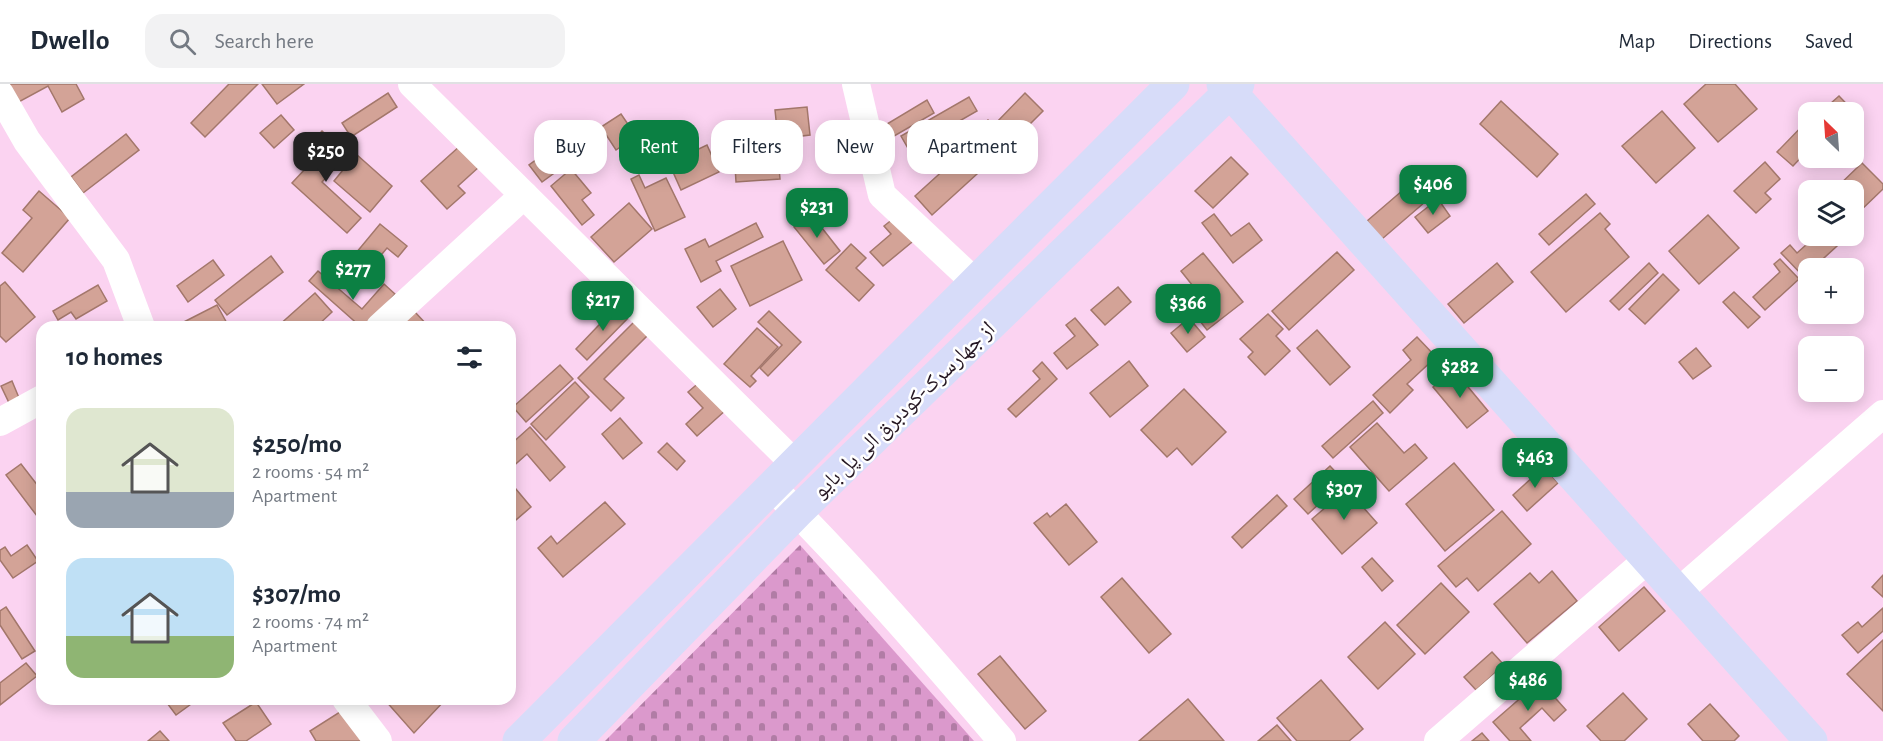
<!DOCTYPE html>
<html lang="en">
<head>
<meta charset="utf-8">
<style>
	:root { --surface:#fff; --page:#f2f2f3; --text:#1f2937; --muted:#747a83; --line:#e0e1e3; --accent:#0b8043 }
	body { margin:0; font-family:"Alegreya Sans","Noto Naskh Arabic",sans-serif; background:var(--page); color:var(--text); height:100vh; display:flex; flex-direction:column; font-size:22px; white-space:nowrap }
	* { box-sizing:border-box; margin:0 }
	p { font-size:20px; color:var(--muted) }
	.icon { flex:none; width:33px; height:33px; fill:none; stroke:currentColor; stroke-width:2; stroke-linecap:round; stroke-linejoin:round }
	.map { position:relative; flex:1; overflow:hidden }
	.details { position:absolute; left:36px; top:237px; width:480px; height:384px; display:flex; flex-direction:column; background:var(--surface); border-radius:18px; box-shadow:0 3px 15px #0003 }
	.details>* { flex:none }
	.top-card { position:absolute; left:534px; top:36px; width:570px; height:54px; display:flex; gap:12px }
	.needle { width:39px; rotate:335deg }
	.buttons { position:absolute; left:1798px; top:18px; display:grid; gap:12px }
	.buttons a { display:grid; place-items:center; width:66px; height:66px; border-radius:12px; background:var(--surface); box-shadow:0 3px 15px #0003; font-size:30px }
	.price { position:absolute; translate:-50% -51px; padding:0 14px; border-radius:12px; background:var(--accent); color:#fff; font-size:20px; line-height:39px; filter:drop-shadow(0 2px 3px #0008) }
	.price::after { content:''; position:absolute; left:50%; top:36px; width:18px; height:14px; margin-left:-9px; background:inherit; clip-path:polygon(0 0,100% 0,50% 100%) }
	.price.on { background:#222; color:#fff }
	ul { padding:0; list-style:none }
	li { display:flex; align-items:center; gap:18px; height:150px; padding:0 30px }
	li span { display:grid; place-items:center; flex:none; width:168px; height:120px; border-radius:18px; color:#555 }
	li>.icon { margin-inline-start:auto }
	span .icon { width:72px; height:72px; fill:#fffc; stroke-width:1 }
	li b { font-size:26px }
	h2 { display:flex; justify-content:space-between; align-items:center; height:72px; padding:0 30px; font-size:26px }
	.tag { padding:0 21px; border-radius:18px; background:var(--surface); box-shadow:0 3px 15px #0003; font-size:21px; line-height:54px }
	.tag.on { background:var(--accent); color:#fff }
	header { display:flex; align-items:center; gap:36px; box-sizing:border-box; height:84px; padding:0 30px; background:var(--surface); border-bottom:2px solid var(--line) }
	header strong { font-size:28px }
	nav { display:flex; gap:33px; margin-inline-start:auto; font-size:21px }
	.search { width:420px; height:54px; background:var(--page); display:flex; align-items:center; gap:15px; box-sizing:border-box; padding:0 21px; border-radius:18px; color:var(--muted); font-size:22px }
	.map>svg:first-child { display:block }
	.cemetery { fill:url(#cemetery-stones) }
	.building { fill:#d3a397; stroke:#a3776b; stroke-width:1.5 }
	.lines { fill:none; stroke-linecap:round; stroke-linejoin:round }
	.street { stroke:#fff; stroke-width:28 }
	.secondary { stroke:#d7dcf9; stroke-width:33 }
	.labels { text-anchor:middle; stroke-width:5; stroke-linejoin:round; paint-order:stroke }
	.street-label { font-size:22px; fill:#251722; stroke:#fff }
</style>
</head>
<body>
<header>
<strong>Dwello</strong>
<div class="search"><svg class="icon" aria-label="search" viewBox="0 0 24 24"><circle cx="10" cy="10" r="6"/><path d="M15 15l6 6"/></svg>Search here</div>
<nav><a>Map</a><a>Directions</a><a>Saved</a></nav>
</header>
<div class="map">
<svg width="1883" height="657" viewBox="0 0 1883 657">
	<defs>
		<pattern id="cemetery-stones" width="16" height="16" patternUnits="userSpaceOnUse" patternTransform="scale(1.5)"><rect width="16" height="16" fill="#db99cc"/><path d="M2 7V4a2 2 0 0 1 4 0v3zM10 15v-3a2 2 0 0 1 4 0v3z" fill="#b17ca5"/></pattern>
	</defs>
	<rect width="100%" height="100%" fill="#fbd3f1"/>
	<polygon class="cemetery" points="800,461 974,657 605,657"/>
	<g class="building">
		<polygon points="6,0 76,0 84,15 62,28 48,2 15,20"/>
		<polygon points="229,0 258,0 205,53 191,39"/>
		<polygon points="262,0 304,0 277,20"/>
		<polygon points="1706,0 1735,0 1757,25 1718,58 1684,20"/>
		<polygon points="388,9 397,23 351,53 342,39"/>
		<polygon points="1025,9 1043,27 997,73 973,51 988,36 994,41"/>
		<polygon points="1839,12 1859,33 1854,37 1854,28 1821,28"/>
		<polygon points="969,13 977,27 909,66 901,52"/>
		<polygon points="927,16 934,29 889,55 882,43"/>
		<polygon points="1501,17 1558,70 1537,93 1480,40"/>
		<polygon points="807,23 810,51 778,55 775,26"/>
		<polygon points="1662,27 1695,64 1656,99 1622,62"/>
		<polygon points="621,30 636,52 616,66 601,43"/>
		<polygon points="281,31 294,46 274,64 260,49"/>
		<polygon points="1809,35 1809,65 1793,82 1777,68"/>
		<polygon points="322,47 348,71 322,98 361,134 347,149 292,99 321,68 311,59"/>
		<polygon points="126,50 139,66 83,109 71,93"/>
		<polygon points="570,51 583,68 542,98 529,81"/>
		<polygon points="461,61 480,82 458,102 465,109 447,125 421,97"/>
		<polygon points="707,61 719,88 681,106 669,79"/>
		<polygon points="777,61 780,95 736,98 734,65"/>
		<polygon points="974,64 988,80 932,131 915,112 958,73 961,76"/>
		<polygon points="356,70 392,102 370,128 334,97"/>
		<polygon points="1231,73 1248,90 1213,124 1195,107"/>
		<polygon points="1765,78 1780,95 1765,109 1771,115 1756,129 1734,107"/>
		<polygon points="1862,79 1883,100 1883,105 1858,129 1854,125 1854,106 1835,105"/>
		<polygon points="571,85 591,109 582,116 594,131 582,141 551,102"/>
		<polygon points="639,91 645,104 666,94 685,133 655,147 631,95"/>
		<polygon points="1417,94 1432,112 1382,155 1367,137"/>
		<polygon points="39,107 70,134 23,188 2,169 32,134 23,126"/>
		<polygon points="1586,110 1595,120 1549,161 1539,150"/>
		<polygon points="1438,115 1450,132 1428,149 1415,133"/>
		<polygon points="629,119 652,145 614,178 591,153"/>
		<polygon points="1600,129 1610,140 1605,145 1629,173 1566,228 1531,188"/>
		<polygon points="811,130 840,167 824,180 794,143"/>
		<polygon points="1214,130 1231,152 1249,139 1262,156 1233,179 1202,139"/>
		<polygon points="898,131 917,154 883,182 870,168 891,150 884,142"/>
		<polygon points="1708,131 1739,164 1699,200 1669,167"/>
		<polygon points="756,139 763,153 716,177 721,187 701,198 685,165 705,155 709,163"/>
		<polygon points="380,140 407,162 398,173 387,164 367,188 351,175"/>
		<polygon points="1816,152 1848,152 1813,184 1809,184 1804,193 1781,169 1790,161 1797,169"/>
		<polygon points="783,157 802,196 750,222 731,182"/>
		<polygon points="851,160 866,174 856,184 874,201 859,217 826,186"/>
		<polygon points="1337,168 1354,186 1289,246 1272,227"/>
		<polygon points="1203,169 1243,218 1207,246 1184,217 1197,207 1181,187"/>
		<polygon points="271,172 283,188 227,231 215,216"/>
		<polygon points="1780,175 1799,195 1765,226 1753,213 1780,188 1774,180"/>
		<polygon points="213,176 224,191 188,218 177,202"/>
		<polygon points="1497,179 1513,198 1464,239 1448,220"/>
		<polygon points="1649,179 1658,189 1619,226 1610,217"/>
		<polygon points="318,187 362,225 384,200 395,210 366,243 361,243 309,197"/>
		<polygon points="1663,190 1679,206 1645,240 1629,225"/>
		<polygon points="5,198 35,233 6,258 0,252 0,202"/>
		<polygon points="98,201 107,217 76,235 71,228 58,236 53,227"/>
		<polygon points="1118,203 1131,218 1105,241 1091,226"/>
		<polygon points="720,205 736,225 713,243 697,223"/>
		<polygon points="1734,208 1760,233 1748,244 1723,218"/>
		<polygon points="315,209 332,228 316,243 277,243"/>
		<polygon points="217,221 229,243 174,243"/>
		<polygon points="618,221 630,232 587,276 576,265"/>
		<polygon points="414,227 429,243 397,243"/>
		<polygon points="769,227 801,258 768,292 760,284 782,261 758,238"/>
		<polygon points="1268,230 1283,245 1276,252 1290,267 1265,291 1248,273 1253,268 1240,255"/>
		<polygon points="1075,234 1098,261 1067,285 1054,269 1075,252 1066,241"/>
		<polygon points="1189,234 1205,253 1187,268 1171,249"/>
		<polygon points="636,236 650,249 604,295 624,314 611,327 578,294"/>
		<polygon points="757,244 778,263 751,292 756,297 750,303 724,280"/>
		<polygon points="1317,246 1350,283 1330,301 1297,264"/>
		<polygon points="1417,253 1436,273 1407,300 1413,306 1390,329 1373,311 1411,276 1403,266"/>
		<polygon points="1696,264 1711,282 1693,295 1679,278"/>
		<polygon points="1129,277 1148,302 1110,333 1090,309"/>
		<polygon points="1042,278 1057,295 1016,333 1008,325 1040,295 1033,287"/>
		<polygon points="560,281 573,295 526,338 513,323"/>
		<polygon points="1454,286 1488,327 1467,344 1433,303"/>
		<polygon points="12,297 22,321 12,325 1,302"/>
		<polygon points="701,297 727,325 697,352 686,340 703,324 688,308"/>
		<polygon points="575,298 589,313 546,356 531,340"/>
		<polygon points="1184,305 1226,348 1192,381 1177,364 1167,373 1141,346"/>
		<polygon points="1373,317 1383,329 1333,374 1322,362"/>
		<polygon points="620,334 642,359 623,375 602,350"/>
		<polygon points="1377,339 1404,369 1415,360 1427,374 1389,407 1350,363"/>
		<polygon points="530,343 565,383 550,397 527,370 510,385 510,361"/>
		<polygon points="667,359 685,377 677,386 658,368"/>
		<polygon points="1454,379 1494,426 1445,467 1406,420"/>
		<polygon points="21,380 42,407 42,428 37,432 6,391"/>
		<polygon points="1330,382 1344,397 1308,430 1294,415"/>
		<polygon points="1544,383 1558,399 1527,427 1513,411"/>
		<polygon points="510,398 531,423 510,441"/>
		<polygon points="1347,405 1377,439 1342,470 1312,435"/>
		<polygon points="1277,411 1287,422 1242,464 1232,453"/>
		<polygon points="605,418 625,440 563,493 538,464 551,452 557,460"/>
		<polygon points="1066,420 1097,458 1069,481 1034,439 1047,429 1050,433"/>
		<polygon points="1502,427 1531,460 1478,507 1467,494 1456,503 1438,482"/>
		<polygon points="27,461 38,477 13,494 0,476 0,466 5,463 11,472"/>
		<polygon points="1372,474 1393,497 1382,507 1362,483"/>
		<polygon points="1552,487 1577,517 1527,559 1494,520 1530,489 1539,499"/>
		<polygon points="1883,491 1883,513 1872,503"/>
		<polygon points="1122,494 1171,550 1149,569 1101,513"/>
		<polygon points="1441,499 1469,528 1425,570 1397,541"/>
		<polygon points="1644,503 1665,527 1619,567 1599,543"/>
		<polygon points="6,523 35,567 22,575 0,541 0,527"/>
		<polygon points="1883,524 1883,547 1858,569 1842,551 1858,538 1862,543"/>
		<polygon points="1385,538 1415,570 1378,605 1348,573"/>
		<polygon points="1883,556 1883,627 1847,590"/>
		<polygon points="1492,568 1504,581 1476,606 1464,593"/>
		<polygon points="1000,572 1046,627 1025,645 978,590"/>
		<polygon points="26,579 37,592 0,621 0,599"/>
		<polygon points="1321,596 1363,645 1349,657 1297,657 1277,634"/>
		<polygon points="1540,597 1566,626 1554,637 1542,624 1520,644 1531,657 1510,657 1493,638"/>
		<polygon points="1623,609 1647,635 1624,657 1601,657 1587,642"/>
		<polygon points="173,615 198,615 176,631 167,619"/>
		<polygon points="384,615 446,615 414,649"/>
		<polygon points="1188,615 1224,657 1139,657"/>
		<polygon points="256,618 271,640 246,657 236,657 223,639"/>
		<polygon points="1710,620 1739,652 1734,657 1703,657 1688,640"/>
		<polygon points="343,626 363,657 316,657 310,647"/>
		<polygon points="1277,641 1291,657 1258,657"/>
		<polygon points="160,647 169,657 148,657"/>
		<polygon points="1482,649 1489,657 1472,657"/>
	</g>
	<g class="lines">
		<g class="street">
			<polyline points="412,0 795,380"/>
			<polyline points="856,0 882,111 976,199"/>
			<polyline points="0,10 27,57 116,176 141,243"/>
			<polyline points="380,243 524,111"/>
			<polyline points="0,338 42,315"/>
			<path d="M772 403C853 484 928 570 1002 657"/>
			<polyline points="1677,509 1883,330"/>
			<polyline points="346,615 378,657"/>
			<polyline points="1438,657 1647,476"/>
		</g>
		<g class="secondary">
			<polyline points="1223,0 1811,657"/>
			<polyline points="519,657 1173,0"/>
			<polyline points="574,657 797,428 1238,0"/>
		</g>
	</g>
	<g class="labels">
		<g class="street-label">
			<text transform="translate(903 325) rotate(-44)" y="8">از جهارسرک-کودبرق الی پل بایو</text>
		</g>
	</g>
</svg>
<div class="buttons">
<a><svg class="needle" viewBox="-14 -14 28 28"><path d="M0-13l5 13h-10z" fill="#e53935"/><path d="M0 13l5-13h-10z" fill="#747a83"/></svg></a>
<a><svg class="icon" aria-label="layers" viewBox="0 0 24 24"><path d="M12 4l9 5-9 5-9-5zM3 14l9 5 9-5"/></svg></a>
<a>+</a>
<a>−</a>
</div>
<b class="price on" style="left:326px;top:99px">$250</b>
<b class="price" style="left:1433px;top:132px">$406</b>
<b class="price" style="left:817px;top:155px">$231</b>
<b class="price" style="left:353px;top:217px">$277</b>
<b class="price" style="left:603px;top:248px">$217</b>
<b class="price" style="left:1188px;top:251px">$366</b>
<b class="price" style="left:1460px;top:315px">$282</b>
<b class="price" style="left:1535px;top:405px">$463</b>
<b class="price" style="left:1344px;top:437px">$307</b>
<b class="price" style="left:1528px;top:628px">$486</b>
<div class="top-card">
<a class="tag">Buy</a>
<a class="tag on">Rent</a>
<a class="tag">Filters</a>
<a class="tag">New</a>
<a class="tag">Apartment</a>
</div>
<section class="details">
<h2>10 homes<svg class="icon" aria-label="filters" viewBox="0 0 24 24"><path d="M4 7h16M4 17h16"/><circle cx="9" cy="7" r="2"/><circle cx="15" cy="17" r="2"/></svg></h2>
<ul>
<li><span style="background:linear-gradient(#dfe7d0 70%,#9aa5b1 0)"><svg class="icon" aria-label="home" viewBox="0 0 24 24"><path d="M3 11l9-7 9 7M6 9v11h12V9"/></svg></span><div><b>$250/mo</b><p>2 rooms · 54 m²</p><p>Apartment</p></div></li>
<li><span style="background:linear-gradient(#bfe0f5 65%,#8fb573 0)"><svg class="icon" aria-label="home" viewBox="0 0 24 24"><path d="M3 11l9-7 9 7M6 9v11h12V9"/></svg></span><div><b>$307/mo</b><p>2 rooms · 74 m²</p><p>Apartment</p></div></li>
</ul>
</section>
</div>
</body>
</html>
